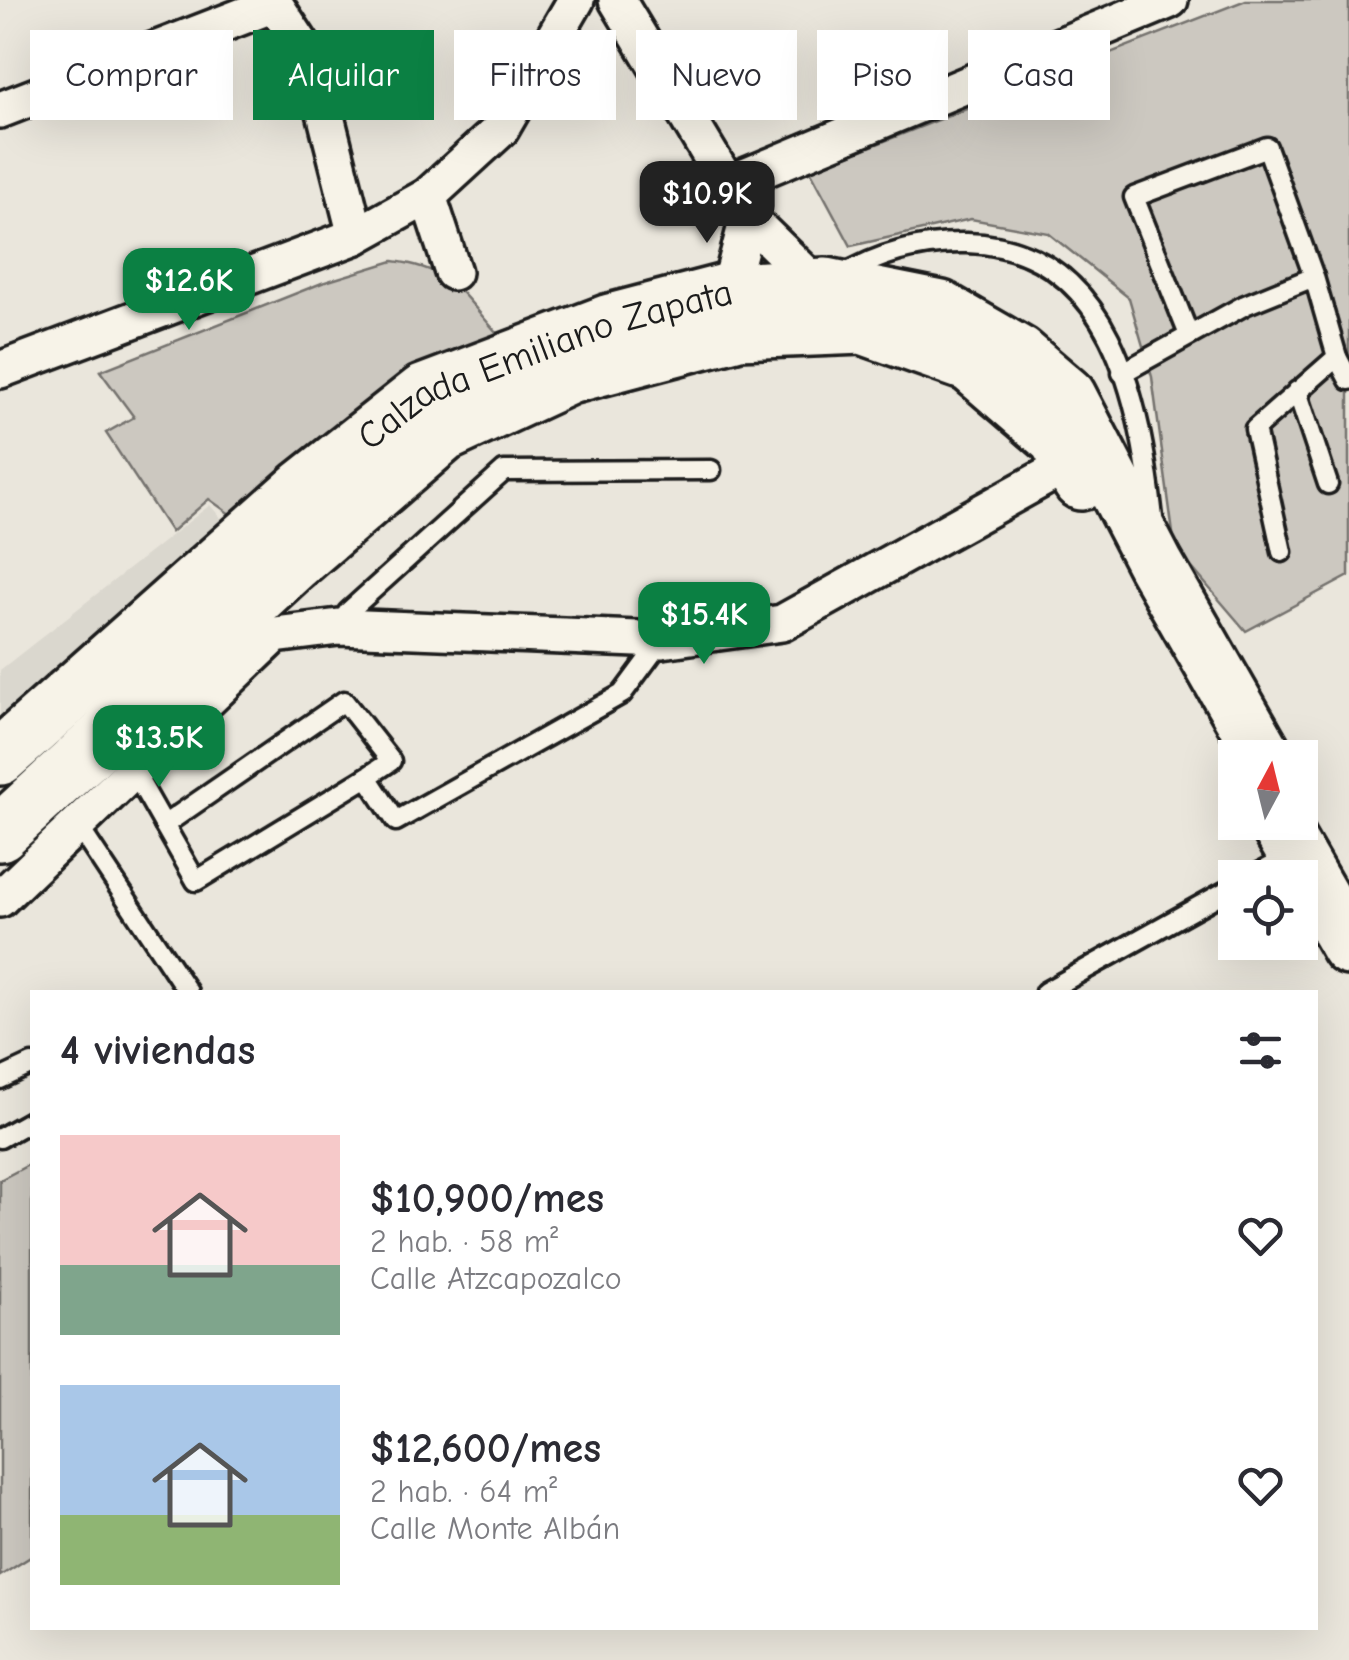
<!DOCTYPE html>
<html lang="es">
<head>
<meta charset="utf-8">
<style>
	:root { --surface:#fff; --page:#f2f2f3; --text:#2b2b33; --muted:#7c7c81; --accent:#0b8043 }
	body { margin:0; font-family:"Comic Neue",sans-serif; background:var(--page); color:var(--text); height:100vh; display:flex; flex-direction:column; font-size:38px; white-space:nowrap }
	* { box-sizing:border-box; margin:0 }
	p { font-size:32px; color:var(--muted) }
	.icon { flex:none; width:55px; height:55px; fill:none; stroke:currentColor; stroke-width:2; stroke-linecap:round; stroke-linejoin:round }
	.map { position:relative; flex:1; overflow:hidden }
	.sheet { position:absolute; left:30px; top:990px; width:1288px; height:640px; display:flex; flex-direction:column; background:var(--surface); border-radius:0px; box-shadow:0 10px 40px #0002 }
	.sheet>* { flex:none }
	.guide { position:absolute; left:30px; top:30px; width:1290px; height:90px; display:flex; gap:20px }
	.needle { width:65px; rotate:7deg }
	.fabs { position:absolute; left:1218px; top:740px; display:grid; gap:20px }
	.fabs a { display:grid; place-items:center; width:100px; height:100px; border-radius:0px; background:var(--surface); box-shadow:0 10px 40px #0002; font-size:50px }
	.price { position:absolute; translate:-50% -85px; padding:0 22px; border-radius:20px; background:var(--accent); color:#fff; font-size:32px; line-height:65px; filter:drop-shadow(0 2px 5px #0008) }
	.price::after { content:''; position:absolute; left:50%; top:60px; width:30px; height:22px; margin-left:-15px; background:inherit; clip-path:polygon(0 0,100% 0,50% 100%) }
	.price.active { background:#222; color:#fff }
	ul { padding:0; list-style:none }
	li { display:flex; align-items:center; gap:30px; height:250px; padding:0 30px }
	li span { display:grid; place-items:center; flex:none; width:280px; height:200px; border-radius:0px; color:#555 }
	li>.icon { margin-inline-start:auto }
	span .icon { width:120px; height:120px; fill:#fffc; stroke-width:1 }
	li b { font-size:42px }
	h2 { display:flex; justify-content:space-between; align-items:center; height:120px; padding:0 30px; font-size:42px }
	.chip { padding:0 35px; border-radius:0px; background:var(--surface); box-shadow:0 10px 40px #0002; font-size:35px; line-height:90px }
	.chip.active { background:var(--accent); color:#fff }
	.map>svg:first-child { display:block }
	.built { fill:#dad7ce }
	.green { fill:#ccc8c0; stroke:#74726e; stroke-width:2.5 }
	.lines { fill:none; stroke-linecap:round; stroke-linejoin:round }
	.lane-casing { stroke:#1c1c1c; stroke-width:25 }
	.street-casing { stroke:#1c1c1c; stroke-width:42 }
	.primary-casing { stroke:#1c1c1c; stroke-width:62 }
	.lane { stroke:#f7f3e8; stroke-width:18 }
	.street { stroke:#f7f3e8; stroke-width:35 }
	.primary { stroke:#f7f3e8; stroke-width:55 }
	.labels { text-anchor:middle; stroke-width:8; stroke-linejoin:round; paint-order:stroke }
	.street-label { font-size:38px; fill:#1c1c1c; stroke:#f7f3e8 }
</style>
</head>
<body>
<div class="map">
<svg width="1349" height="1660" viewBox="0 0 1349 1660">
	<rect width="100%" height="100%" fill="#eae6dc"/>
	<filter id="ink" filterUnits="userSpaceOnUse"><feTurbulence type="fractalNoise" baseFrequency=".01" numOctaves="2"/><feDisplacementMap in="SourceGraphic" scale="20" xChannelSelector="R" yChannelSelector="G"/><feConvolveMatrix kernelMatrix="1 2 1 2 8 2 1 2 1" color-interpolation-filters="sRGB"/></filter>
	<g filter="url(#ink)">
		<polygon class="built" points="210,505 236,536 0,736 0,670"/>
		<g class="green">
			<polygon points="1246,0 1349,0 1349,576 1246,631 1175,548 1152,377 1129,298 1048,233 971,219 851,246 810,170"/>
			<path d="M393 261C451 268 460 292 497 333L451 358 234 517 209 499 171 532 106 433 134 417 100 371 322 283Z"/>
			<polygon points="32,1163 32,1556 0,1576 0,1180"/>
		</g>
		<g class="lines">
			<g class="lane-casing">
				<g id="lane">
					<path d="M843 275C882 252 923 242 967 243 1112 247 1140 402 1153 518"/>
					<polyline points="1189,335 1134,197 1267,147 1314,277"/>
					<polyline points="1122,373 1245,305 1314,277 1337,357 1349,380"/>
					<polyline points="1297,391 1328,484"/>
					<polyline points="1282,552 1255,429 1337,357"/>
					<polyline points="339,626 348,612 504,471 711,470"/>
					<polyline points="133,770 196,881 367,777 396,821 622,694 662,640"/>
					<polyline points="164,825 344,701 391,761 367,777"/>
					<polyline points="78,826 188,992"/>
					<polyline points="1250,878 1289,857"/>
					<polyline points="1045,992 1235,886"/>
					<polyline points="0,1079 32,1064"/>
					<polyline points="0,1138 32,1120"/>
				</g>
			</g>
			<g class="street-casing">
				<g id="street">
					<polyline points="272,0 312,61 356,236"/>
					<polyline points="617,0 748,218 818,286"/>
					<polyline points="0,110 274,4"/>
					<polyline points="728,184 1170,0"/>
					<polyline points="428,196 453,272"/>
					<polyline points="729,291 748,218"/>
					<polyline points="0,370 356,236 428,196 501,129 576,0"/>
					<polyline points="0,899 275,635 339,627 662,640 782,623 1087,454"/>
				</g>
			</g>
			<g class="primary-casing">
				<g id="primary">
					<path id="s1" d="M0 757 304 487 423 393 610 322 729 291 826 286 941 309 1019 354 1068 396 1155 564 1266 758"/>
					<polyline points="1277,822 1349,947"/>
					<polyline points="0,833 292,565 444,434 569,376 739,331 863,326 970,364 1057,439 1081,482"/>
				</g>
			</g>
			<use href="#lane" class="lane"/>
			<use href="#street" class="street"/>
			<use href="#primary" class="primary"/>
		</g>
	</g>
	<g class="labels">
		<g class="street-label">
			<text dy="13" stroke="none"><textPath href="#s1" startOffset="682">Calzada Emiliano Zapata</textPath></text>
		</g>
	</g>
</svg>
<div class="fabs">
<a><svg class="needle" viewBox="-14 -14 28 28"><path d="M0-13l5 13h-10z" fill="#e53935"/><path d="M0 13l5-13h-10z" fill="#7c7c81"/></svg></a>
<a><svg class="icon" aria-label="locate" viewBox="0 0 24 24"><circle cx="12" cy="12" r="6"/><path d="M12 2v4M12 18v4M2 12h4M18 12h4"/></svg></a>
</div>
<b class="price active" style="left:707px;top:246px">$10.9K</b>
<b class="price" style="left:189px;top:333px">$12.6K</b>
<b class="price" style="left:704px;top:667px">$15.4K</b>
<b class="price" style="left:159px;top:790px">$13.5K</b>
<div class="guide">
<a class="chip">Comprar</a>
<a class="chip active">Alquilar</a>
<a class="chip">Filtros</a>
<a class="chip">Nuevo</a>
<a class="chip">Piso</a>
<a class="chip">Casa</a>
</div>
<section class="sheet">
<h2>4 viviendas<svg class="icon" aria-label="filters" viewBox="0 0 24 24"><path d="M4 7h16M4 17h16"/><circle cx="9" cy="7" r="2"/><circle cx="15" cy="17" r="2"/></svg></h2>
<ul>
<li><span style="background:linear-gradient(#f6c9c9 65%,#7fa58c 0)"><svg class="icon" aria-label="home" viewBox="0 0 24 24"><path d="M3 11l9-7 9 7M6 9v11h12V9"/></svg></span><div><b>$10,900/mes</b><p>2 hab. · 58 m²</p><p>Calle Atzcapozalco</p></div><svg class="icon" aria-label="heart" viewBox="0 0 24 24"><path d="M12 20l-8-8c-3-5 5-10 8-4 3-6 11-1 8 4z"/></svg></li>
<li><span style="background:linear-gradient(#a9c7e8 65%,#8fb573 0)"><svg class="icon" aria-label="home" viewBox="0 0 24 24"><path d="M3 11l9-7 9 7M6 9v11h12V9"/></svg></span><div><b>$12,600/mes</b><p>2 hab. · 64 m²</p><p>Calle Monte Albán</p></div><svg class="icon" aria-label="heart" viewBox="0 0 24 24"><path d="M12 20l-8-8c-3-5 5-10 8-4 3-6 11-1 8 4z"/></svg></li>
</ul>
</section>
</div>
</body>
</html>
